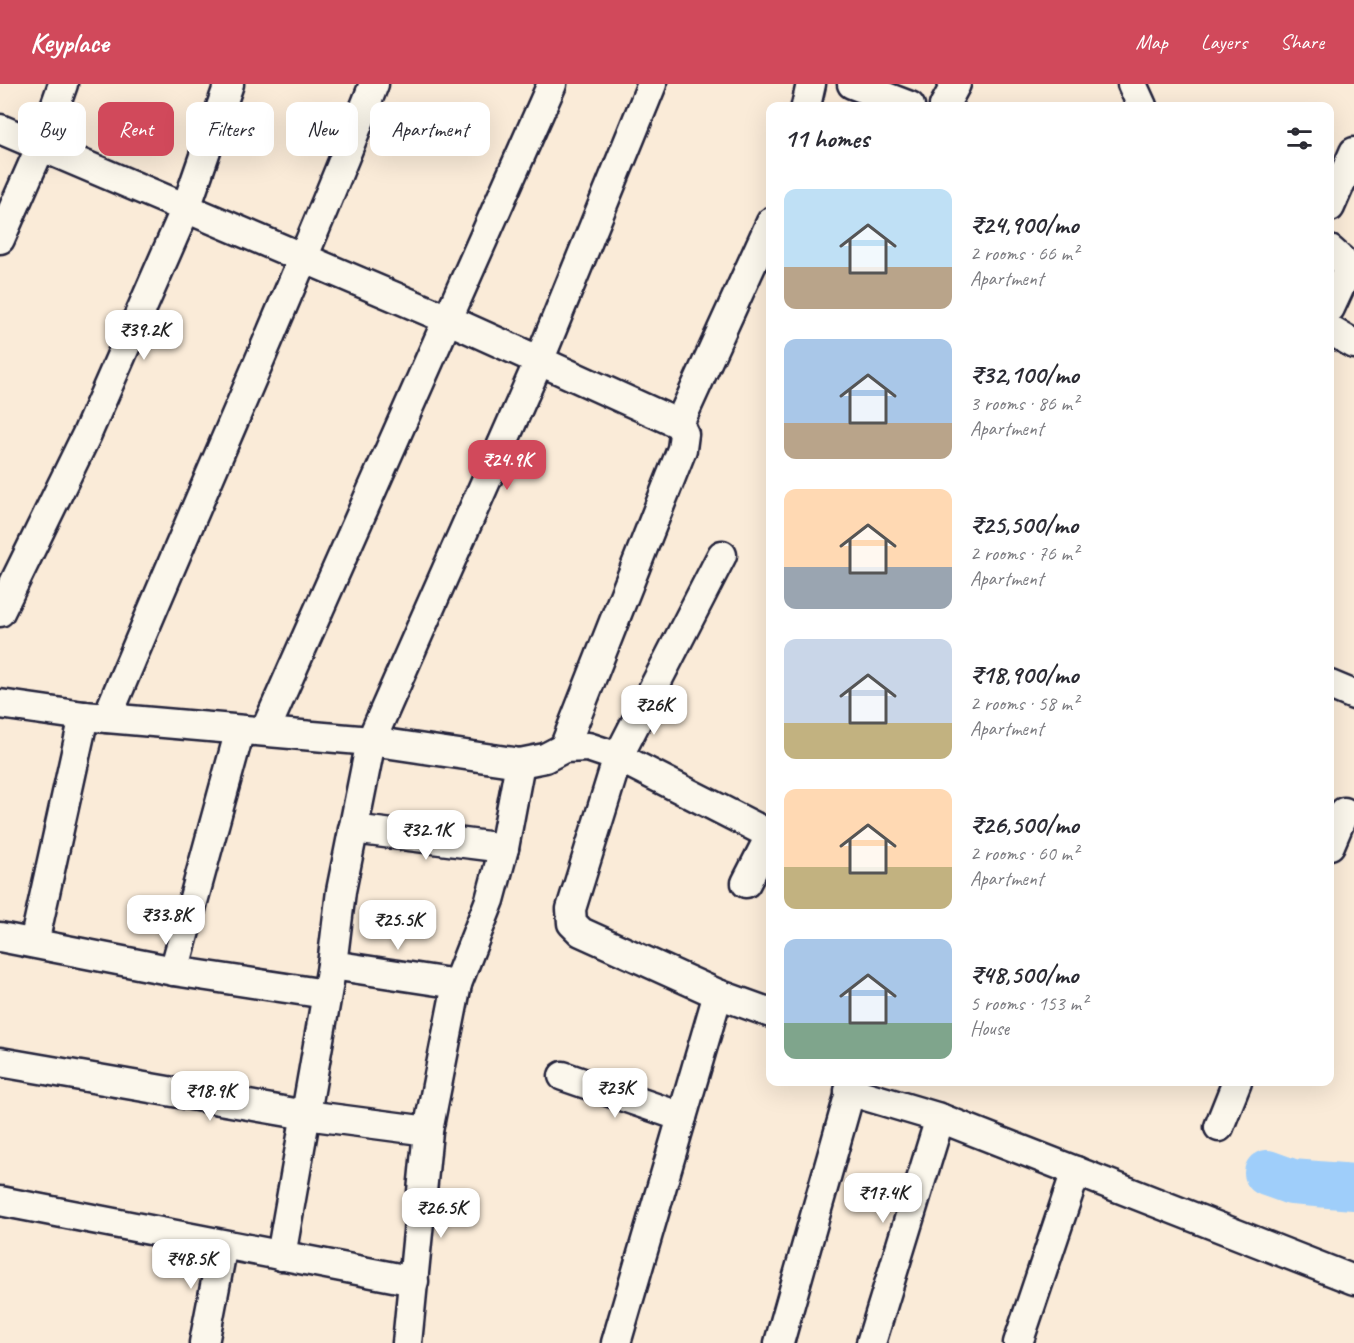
<!DOCTYPE html>
<html lang="en">
<head>
<meta charset="utf-8">
<style>
	:root { --surface:#fff; --page:#f2f2f3; --text:#2b2b33; --muted:#7c7c81; --accent:#d1495b }
	body { margin:0; font-family:Caveat,sans-serif; background:var(--page); color:var(--text); height:100vh; display:flex; flex-direction:column; font-size:22px; white-space:nowrap }
	* { box-sizing:border-box; margin:0 }
	p { font-size:20px; color:var(--muted) }
	.icon { flex:none; width:33px; height:33px; fill:none; stroke:currentColor; stroke-width:2; stroke-linecap:round; stroke-linejoin:round }
	.map { position:relative; flex:1; overflow:hidden }
	.panel { position:absolute; left:766px; top:18px; width:568px; height:984px; display:flex; flex-direction:column; background:var(--surface); border-radius:12px; box-shadow:0 6px 24px #0002 }
	.panel>* { flex:none }
	.guide { position:absolute; left:18px; top:18px; width:570px; height:54px; display:flex; gap:12px }
	.price { position:absolute; translate:-50% -51px; padding:0 14px; border-radius:12px; background:#fff; color:#222; font-size:20px; line-height:39px; filter:drop-shadow(0 2px 3px #0008) }
	.price::after { content:''; position:absolute; left:50%; top:36px; width:18px; height:14px; margin-left:-9px; background:inherit; clip-path:polygon(0 0,100% 0,50% 100%) }
	.price.selected { background:var(--accent); color:#fff }
	ul { padding:0; list-style:none }
	li { display:flex; align-items:center; gap:18px; height:150px; padding:0 18px }
	li span { display:grid; place-items:center; flex:none; width:168px; height:120px; border-radius:12px; color:#555 }
	li>.icon { margin-inline-start:auto }
	span .icon { width:72px; height:72px; fill:#fffc; stroke-width:1 }
	li b { font-size:26px }
	h2 { display:flex; justify-content:space-between; align-items:center; height:72px; padding:0 18px; font-size:26px }
	.chip { padding:0 21px; border-radius:12px; background:var(--surface); box-shadow:0 6px 24px #0002; font-size:21px; line-height:54px }
	.chip.selected { background:var(--accent); color:#fff }
	header { display:flex; align-items:center; gap:36px; box-sizing:border-box; height:84px; padding:0 30px; background:var(--accent); color:#fff }
	header strong { font-size:28px }
	nav { display:flex; gap:33px; margin-inline-start:auto; font-size:21px }
	.map>svg:first-child { display:block }
	.lines { fill:none; stroke-linecap:round; stroke-linejoin:round }
	.river { stroke:#9fcefa; stroke-width:46 }
	.minor-casing { stroke:#22223b; stroke-width:33 }
	.minor { stroke:#fbf7ec; stroke-width:28 }
</style>
</head>
<body>
<header>
<strong>Keyplace</strong>
<nav><a>Map</a><a>Layers</a><a>Share</a></nav>
</header>
<div class="map">
<svg width="1354" height="1259" viewBox="0 0 1354 1259">
	<rect width="100%" height="100%" fill="#faebd8"/>
	<filter id="ink" filterUnits="userSpaceOnUse"><feTurbulence type="fractalNoise" baseFrequency=".0167" numOctaves="2"/><feDisplacementMap in="SourceGraphic" scale="12" xChannelSelector="R" yChannelSelector="G"/><feConvolveMatrix kernelMatrix="1 2 1 2 8 2 1 2 1" color-interpolation-filters="sRGB"/></filter>
	<g filter="url(#ink)">
		<g class="lines">
			<polyline class="river" points="1267,1089 1292,1098 1354,1103"/>
			<g class="minor-casing">
				<g id="minor">
					<polyline points="852,0 910,22"/>
					<polyline points="1132,0 1142,22"/>
					<polyline points="806,22 811,0"/>
					<polyline points="944,22 956,0"/>
					<polyline points="0,45 447,235 679,340 684,350 682,365 564,664"/>
					<polyline points="1330,123 1354,68"/>
					<polyline points="0,155 41,62 63,0"/>
					<polyline points="1330,166 1349,183 1330,224"/>
					<polyline points="1330,246 1354,260"/>
					<polyline points="679,340 771,138"/>
					<polyline points="0,528 87,350 186,124 229,0"/>
					<polyline points="1330,601 1354,611"/>
					<polyline points="0,620 84,632 371,657 520,679 545,674 564,664 588,663 618,673 771,751"/>
					<path d="M107 634C195 422 290 213 374 0"/>
					<polyline points="265,647 552,0"/>
					<polyline points="353,745 504,764"/>
					<polyline points="1330,761 1344,728"/>
					<polyline points="746,799 771,750"/>
					<polyline points="0,853 174,887 326,910"/>
					<polyline points="34,859 84,632"/>
					<polyline points="332,881 457,900"/>
					<polyline points="174,887 240,646"/>
					<polyline points="718,910 771,929"/>
					<polyline points="0,978 306,1031 428,1047"/>
					<polyline points="563,992 682,1033"/>
					<polyline points="849,1007 940,1034 1354,1196"/>
					<polyline points="1219,1043 1237,998"/>
					<polyline points="0,1117 414,1197"/>
					<polyline points="281,1172 332,881 341,807 371,657 539,277 652,0"/>
					<polyline points="204,1259 223,1161"/>
					<polyline points="407,1259 428,1047 457,900 490,816 504,764 520,679"/>
					<polyline points="616,1259 718,910 581,848 572,839 571,825 618,673 722,471"/>
					<polyline points="779,1259 853,998"/>
					<polyline points="871,1259 940,1034"/>
					<polyline points="1018,1259 1076,1087"/>
				</g>
			</g>
			<use href="#minor" class="minor"/>
		</g>
	</g>
</svg>
<b class="price" style="left:144px;top:277px">₹39.2K</b>
<b class="price selected" style="left:507px;top:407px">₹24.9K</b>
<b class="price" style="left:654px;top:652px">₹26K</b>
<b class="price" style="left:426px;top:777px">₹32.1K</b>
<b class="price" style="left:166px;top:862px">₹33.8K</b>
<b class="price" style="left:398px;top:867px">₹25.5K</b>
<b class="price" style="left:615px;top:1035px">₹23K</b>
<b class="price" style="left:210px;top:1038px">₹18.9K</b>
<b class="price" style="left:883px;top:1140px">₹17.4K</b>
<b class="price" style="left:441px;top:1155px">₹26.5K</b>
<b class="price" style="left:191px;top:1206px">₹48.5K</b>
<div class="guide">
<a class="chip">Buy</a>
<a class="chip selected">Rent</a>
<a class="chip">Filters</a>
<a class="chip">New</a>
<a class="chip">Apartment</a>
</div>
<section class="panel">
<h2>11 homes<svg class="icon" aria-label="filters" viewBox="0 0 24 24"><path d="M4 7h16M4 17h16"/><circle cx="9" cy="7" r="2"/><circle cx="15" cy="17" r="2"/></svg></h2>
<ul>
<li><span style="background:linear-gradient(#bfe0f5 65%,#b9a48a 0)"><svg class="icon" aria-label="home" viewBox="0 0 24 24"><path d="M3 11l9-7 9 7M6 9v11h12V9"/></svg></span><div><b>₹24,900/mo</b><p>2 rooms · 66 m²</p><p>Apartment</p></div></li>
<li><span style="background:linear-gradient(#a9c7e8 70%,#b9a48a 0)"><svg class="icon" aria-label="home" viewBox="0 0 24 24"><path d="M3 11l9-7 9 7M6 9v11h12V9"/></svg></span><div><b>₹32,100/mo</b><p>3 rooms · 86 m²</p><p>Apartment</p></div></li>
<li><span style="background:linear-gradient(#ffd9b3 65%,#9aa5b1 0)"><svg class="icon" aria-label="home" viewBox="0 0 24 24"><path d="M3 11l9-7 9 7M6 9v11h12V9"/></svg></span><div><b>₹25,500/mo</b><p>2 rooms · 76 m²</p><p>Apartment</p></div></li>
<li><span style="background:linear-gradient(#c9d6e8 70%,#c2b280 0)"><svg class="icon" aria-label="home" viewBox="0 0 24 24"><path d="M3 11l9-7 9 7M6 9v11h12V9"/></svg></span><div><b>₹18,900/mo</b><p>2 rooms · 58 m²</p><p>Apartment</p></div></li>
<li><span style="background:linear-gradient(#ffd9b3 65%,#c2b280 0)"><svg class="icon" aria-label="home" viewBox="0 0 24 24"><path d="M3 11l9-7 9 7M6 9v11h12V9"/></svg></span><div><b>₹26,500/mo</b><p>2 rooms · 60 m²</p><p>Apartment</p></div></li>
<li><span style="background:linear-gradient(#a9c7e8 70%,#7fa58c 0)"><svg class="icon" aria-label="home" viewBox="0 0 24 24"><path d="M3 11l9-7 9 7M6 9v11h12V9"/></svg></span><div><b>₹48,500/mo</b><p>5 rooms · 153 m²</p><p>House</p></div></li>
</ul>
</section>
</div>
</body>
</html>
